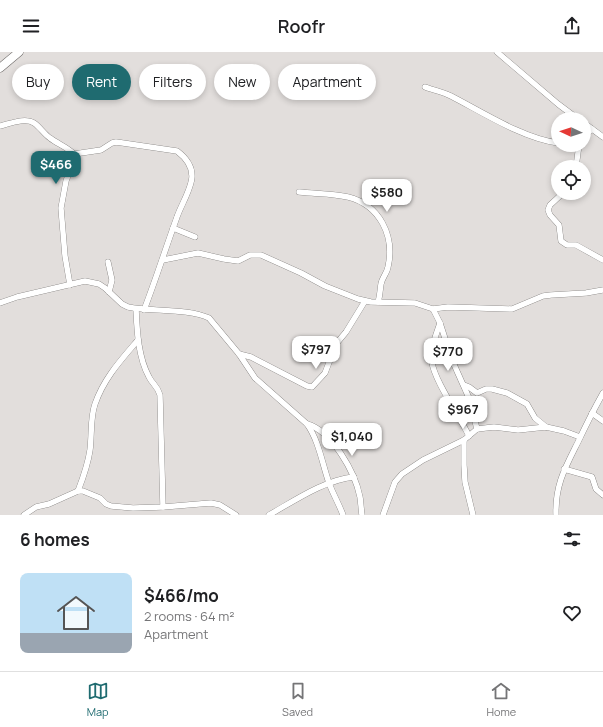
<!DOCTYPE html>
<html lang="en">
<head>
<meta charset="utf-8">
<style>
	:root { --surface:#fff; --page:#f2f2f2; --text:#202124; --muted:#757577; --line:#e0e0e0; --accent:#1f6b70 }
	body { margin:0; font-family:Manrope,sans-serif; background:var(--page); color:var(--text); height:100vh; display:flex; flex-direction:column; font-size:15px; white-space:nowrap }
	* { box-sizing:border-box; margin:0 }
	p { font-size:13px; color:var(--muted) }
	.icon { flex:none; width:22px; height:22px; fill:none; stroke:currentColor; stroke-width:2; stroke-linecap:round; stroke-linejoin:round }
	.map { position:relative; height:463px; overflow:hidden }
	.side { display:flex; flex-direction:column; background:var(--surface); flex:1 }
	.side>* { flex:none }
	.top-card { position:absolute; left:12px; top:12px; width:400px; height:36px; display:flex; gap:8px }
	.needle { width:26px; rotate:273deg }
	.fabs { position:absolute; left:551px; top:60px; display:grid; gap:8px }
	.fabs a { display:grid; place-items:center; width:40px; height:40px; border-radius:50%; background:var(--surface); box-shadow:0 2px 6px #0003; font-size:20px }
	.price { position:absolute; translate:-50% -34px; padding:0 9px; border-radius:8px; background:#fff; color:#222; font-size:13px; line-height:26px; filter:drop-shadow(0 1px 2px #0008) }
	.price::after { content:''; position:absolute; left:50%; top:24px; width:12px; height:9px; margin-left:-6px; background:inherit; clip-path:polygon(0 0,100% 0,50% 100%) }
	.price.on { background:var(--accent); color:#fff }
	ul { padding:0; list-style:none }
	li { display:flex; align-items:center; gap:12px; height:100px; padding:0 20px }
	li+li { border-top:1px solid var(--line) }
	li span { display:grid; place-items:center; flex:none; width:112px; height:80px; border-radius:8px; color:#555 }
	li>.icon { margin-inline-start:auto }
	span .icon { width:48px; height:48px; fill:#fffc; stroke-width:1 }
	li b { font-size:17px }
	h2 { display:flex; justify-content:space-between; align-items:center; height:48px; padding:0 20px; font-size:17px }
	.chip { padding:0 14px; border-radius:18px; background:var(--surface); box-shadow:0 2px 6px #0003; font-size:14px; line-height:36px }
	.chip.on { background:var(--accent); color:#fff }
	header { display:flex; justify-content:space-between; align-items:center; height:52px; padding:0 20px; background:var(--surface); font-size:18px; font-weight:600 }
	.menu { display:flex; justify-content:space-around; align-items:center; height:56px; border-top:1px solid var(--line); background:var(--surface); font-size:11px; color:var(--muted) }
	.menu a { display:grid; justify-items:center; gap:2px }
	.menu .on { color:var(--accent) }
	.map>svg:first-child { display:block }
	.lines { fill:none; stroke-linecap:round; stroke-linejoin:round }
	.street-casing { stroke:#6c6967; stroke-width:6 }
	.secondary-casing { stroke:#6c6967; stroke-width:9 }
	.street { stroke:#fff; stroke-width:5.5 }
	.secondary { stroke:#fff; stroke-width:8 }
</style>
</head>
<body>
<header><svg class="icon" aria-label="menu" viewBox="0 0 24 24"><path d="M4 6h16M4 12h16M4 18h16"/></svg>Roofr<svg class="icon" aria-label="share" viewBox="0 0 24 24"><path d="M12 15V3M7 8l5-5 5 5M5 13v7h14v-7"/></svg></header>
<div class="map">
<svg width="603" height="463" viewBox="0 0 603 463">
	<rect width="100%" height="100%" fill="#e2dedc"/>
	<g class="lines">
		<g class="street-casing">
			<g id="street">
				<polyline points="497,0 558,52 578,67"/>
				<path d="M425 35C433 38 443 40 451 44 482 60 524 87 558 91"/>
				<polyline points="584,71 603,85"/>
				<path d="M0 74C9 72 25 65 34 71 40 75 44 82 50 86 58 92 67 95 74 102V108L66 129 61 156 65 204 70 233"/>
				<polyline points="584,85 592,77"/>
				<path d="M74 102 101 98 112 91 116 90 177 99C185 105 192 113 192 124 192 136 181 153 177 165 166 195 156 227 144 258"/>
				<polyline points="576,115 579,93"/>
				<path d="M299 140C316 142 332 141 348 145 380 153 395 184 388 215 387 221 382 226 381 232 380 238 380 244 378 250"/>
				<polyline points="563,141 550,153 548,158 550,163 559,173 561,189 567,193 576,193 603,208"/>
				<polyline points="173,176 195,185"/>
				<polyline points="163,208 198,201 224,207 238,209 250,203 261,203 301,221 325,234 358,247 371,250 415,251 433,257 448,255 512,257 543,244 551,243 586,241 603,238"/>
				<polyline points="108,210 112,228 109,240"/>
				<path d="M0 251 17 245 85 229 99 232 105 236 122 252 128 255C152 260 187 256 209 266L239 302 255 326 307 372C319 389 322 411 329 431 333 442 339 452 343 463"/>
				<path d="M136 257C137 278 138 305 149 325 153 333 157 333 160 343L163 455"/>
				<polyline points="433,257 440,271 452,308 469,346 477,377"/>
				<path d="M440 271C436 283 430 297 432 310 434 328 460 365 469 384"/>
				<polyline points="239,302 251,305 307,334 312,335 325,321 336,292 346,280 365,249"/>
				<polyline points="464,333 469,335 477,341 486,337 492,337 507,341 527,352 535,366 546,375"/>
				<polyline points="592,361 603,369"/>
				<path d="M307 372C332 379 355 420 360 445 361 451 361 457 362 463"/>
				<polyline points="464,388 464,413 465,430 473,463"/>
				<polyline points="564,417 592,425 596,437 603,443"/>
				<path d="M78 439C83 426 88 412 90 398 92 383 90 366 95 352 104 326 121 308 138 288"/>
				<polyline points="24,463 36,455 49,452 78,439 83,439 100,446 106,452 111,454 133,456 163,455 211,451 220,453 236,463"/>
				<path d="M269 463C294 449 324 428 354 425"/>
				<polyline points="383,463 395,430 402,422 423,408 464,388 477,377 494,375 518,378 546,375 564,379 580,385"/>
				<path d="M556 463C555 433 565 416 578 390 586 373 594 357 603 341"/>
			</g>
		</g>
		<g class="secondary-casing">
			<polyline id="secondary" points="0,16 19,0"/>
		</g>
		<use href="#street" class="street"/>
		<use href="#secondary" class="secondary"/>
	</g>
</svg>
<div class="fabs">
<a><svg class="needle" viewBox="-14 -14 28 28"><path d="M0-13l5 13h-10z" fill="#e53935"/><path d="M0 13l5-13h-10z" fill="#757577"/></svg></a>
<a><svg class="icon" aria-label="locate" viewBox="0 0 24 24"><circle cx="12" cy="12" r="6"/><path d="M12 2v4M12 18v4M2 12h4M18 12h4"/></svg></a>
</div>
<b class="price on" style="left:56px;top:133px">$466</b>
<b class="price" style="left:387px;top:161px">$580</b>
<b class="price" style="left:316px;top:318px">$797</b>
<b class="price" style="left:448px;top:320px">$770</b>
<b class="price" style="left:463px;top:378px">$967</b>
<b class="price" style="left:352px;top:405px">$1,040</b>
<div class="top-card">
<a class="chip">Buy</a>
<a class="chip on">Rent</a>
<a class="chip">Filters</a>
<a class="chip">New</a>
<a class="chip">Apartment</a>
</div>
</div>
<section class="side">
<h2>6 homes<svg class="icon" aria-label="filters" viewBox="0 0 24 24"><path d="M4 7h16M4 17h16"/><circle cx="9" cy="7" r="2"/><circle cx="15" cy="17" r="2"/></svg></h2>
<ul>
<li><span style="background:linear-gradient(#bfe0f5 75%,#9aa5b1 0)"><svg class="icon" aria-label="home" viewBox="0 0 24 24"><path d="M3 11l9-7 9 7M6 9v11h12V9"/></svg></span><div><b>$466/mo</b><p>2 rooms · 64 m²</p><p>Apartment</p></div><svg class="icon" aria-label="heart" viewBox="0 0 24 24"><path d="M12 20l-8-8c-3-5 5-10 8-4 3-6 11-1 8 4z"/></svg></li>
</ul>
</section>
<nav class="menu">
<a class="on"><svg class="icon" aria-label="map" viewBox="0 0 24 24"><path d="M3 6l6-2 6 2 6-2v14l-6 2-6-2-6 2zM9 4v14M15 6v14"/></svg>Map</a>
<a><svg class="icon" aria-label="saved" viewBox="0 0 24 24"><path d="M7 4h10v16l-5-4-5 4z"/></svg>Saved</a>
<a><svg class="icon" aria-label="home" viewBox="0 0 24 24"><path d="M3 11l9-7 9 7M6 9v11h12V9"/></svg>Home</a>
</nav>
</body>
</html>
